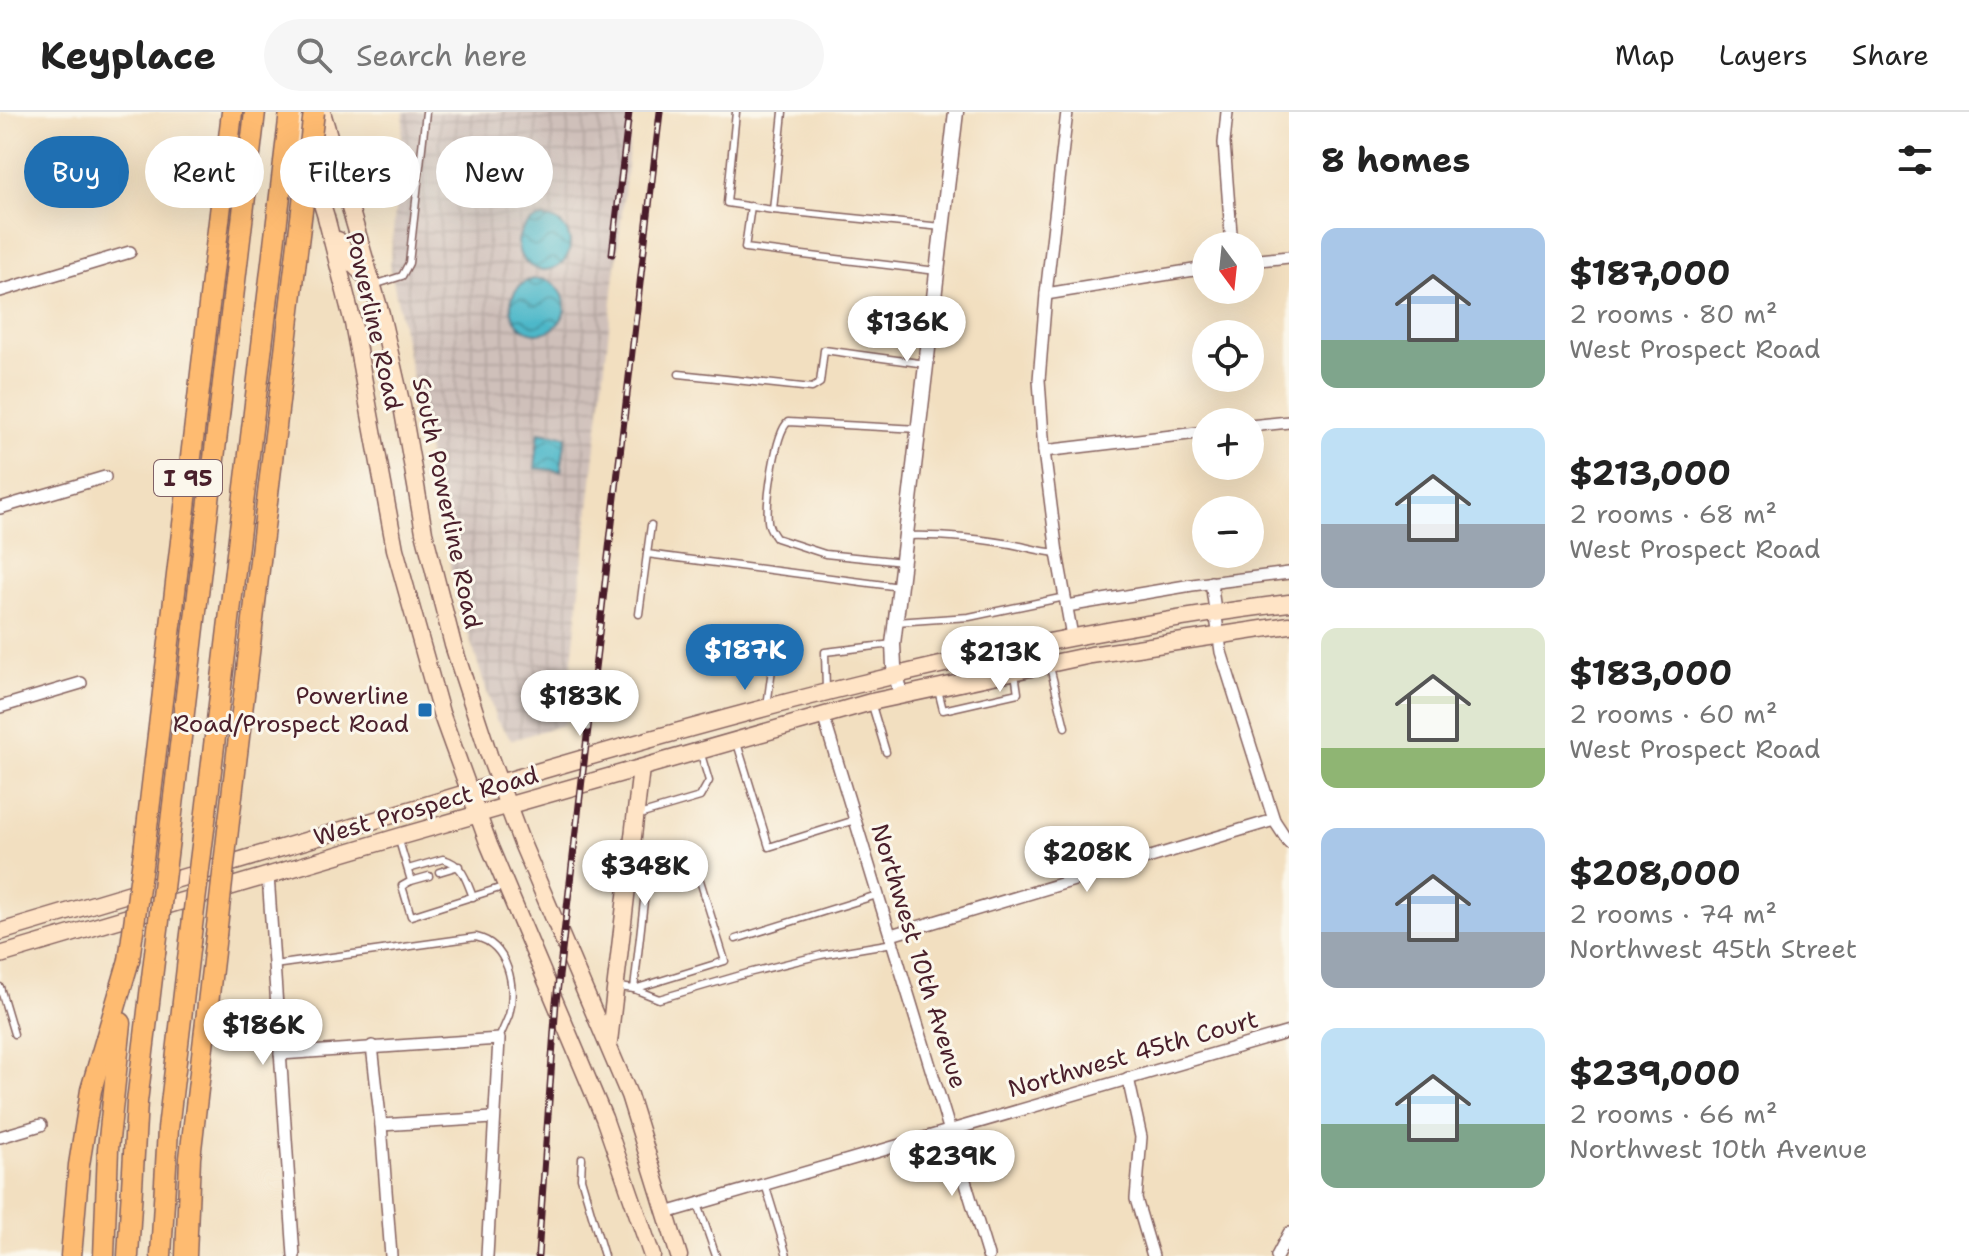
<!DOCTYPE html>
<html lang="en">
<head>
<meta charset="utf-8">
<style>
	:root { --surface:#fff; --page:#f6f6f6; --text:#222; --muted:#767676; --line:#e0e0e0; --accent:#1f6fb2 }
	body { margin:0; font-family:"Shantell Sans",sans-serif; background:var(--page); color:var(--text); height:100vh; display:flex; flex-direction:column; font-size:30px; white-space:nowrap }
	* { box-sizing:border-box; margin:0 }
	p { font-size:26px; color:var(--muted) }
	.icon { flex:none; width:44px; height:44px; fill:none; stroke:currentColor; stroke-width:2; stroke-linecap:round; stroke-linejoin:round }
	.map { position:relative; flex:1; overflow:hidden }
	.sheet { display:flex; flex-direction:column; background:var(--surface); width:680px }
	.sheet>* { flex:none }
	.banner { position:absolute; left:24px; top:24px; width:760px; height:72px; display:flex; gap:16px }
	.needle { width:52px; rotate:165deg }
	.buttons { position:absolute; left:1192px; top:120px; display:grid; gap:16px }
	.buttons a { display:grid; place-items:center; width:72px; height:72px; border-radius:50%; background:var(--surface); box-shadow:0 8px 32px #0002; font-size:40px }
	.price { position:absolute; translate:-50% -68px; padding:0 18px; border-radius:28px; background:#fff; color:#222; font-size:26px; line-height:52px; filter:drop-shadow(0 2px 4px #0008) }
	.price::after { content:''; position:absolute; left:50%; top:48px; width:24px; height:18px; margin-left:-12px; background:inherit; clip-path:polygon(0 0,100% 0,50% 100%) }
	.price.active { background:var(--accent); color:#fff }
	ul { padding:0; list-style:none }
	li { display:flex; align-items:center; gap:24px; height:200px; padding:0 32px }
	li span { display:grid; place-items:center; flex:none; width:224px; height:160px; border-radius:16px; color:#555 }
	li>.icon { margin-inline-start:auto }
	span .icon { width:96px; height:96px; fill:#fffc; stroke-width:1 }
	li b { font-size:34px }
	h2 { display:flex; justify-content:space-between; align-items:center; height:96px; padding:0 32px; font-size:34px }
	.tag { padding:0 28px; border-radius:36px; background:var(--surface); box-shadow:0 8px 32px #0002; font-size:28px; line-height:72px }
	.tag.active { background:var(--accent); color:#fff }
	header { display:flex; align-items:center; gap:48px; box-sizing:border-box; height:112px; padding:0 40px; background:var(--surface); border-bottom:2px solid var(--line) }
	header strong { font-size:38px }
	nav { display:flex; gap:44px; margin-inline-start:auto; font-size:28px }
	.search { width:560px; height:72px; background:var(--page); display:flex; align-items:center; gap:20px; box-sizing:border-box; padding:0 28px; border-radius:44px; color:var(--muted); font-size:30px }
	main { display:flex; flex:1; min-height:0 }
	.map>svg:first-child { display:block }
	.industrial { fill:url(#industrial-grid) }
	.water { fill:url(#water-waves); stroke:#4c6c7a; stroke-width:2 }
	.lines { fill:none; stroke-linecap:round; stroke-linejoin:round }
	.service-casing { stroke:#85625f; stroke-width:9 }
	.minor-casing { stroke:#85625f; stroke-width:14 }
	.tertiary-casing { stroke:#85625f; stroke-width:17 }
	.secondary-casing { stroke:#85625f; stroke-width:19 }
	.motorway-casing { stroke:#85625f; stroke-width:23 }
	.service { stroke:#fff; stroke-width:6 }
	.minor { stroke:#fff; stroke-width:11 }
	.tertiary { stroke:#fff; stroke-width:14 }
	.secondary { stroke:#ffe4c6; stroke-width:16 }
	.motorway { stroke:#febb71; stroke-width:20 }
	.rail-casing { stroke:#4a1f2b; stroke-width:7 }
	.rail { stroke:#fbf7ec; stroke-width:4; stroke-dasharray:12; stroke-linecap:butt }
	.motorway-bridge-casing { stroke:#85625f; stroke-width:23; stroke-linecap:butt }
	.motorway-bridge { stroke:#febb71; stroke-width:20 }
	.poi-dot { fill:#1f6fb2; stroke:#fbf7ec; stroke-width:3 }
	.labels { text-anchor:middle; stroke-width:6; stroke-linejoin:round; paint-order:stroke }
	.shield { fill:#fbf7ec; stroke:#7f6065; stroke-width:2 }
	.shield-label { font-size:22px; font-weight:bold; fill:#4a1f2b }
	.street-label { font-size:24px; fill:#4a1f2b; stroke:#fbf7ec }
	.poi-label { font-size:24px; fill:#4a1f2b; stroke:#fbf7ec; text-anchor:end }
</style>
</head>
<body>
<header>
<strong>Keyplace</strong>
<div class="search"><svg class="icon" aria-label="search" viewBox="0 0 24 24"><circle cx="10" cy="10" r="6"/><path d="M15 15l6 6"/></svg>Search here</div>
<nav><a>Map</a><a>Layers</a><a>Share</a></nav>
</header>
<main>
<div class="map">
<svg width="1289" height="1144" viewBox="0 0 1289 1144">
	<defs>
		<pattern id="industrial-grid" width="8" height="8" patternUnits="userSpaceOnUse" patternTransform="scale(2)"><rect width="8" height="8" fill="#cfc0ba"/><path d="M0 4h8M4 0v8" fill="none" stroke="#b3a5a0"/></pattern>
		<pattern id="water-waves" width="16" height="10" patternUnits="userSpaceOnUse" patternTransform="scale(2)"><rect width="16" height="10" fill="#4db8c9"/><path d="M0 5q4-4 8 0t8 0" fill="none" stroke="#4295a3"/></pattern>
	</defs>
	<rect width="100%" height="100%" fill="#fbf7ec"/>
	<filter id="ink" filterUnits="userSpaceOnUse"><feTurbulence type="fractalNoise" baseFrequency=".0125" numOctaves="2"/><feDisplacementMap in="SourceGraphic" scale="16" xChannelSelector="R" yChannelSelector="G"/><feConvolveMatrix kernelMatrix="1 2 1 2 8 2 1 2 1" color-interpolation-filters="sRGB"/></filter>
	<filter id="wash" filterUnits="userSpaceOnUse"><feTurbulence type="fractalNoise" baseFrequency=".006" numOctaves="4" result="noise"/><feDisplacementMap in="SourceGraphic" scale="32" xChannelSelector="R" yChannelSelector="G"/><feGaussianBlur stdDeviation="1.8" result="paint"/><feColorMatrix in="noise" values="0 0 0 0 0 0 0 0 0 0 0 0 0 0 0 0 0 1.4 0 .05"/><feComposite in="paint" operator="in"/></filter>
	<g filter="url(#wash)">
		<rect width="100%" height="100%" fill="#f2dfc0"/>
		<polygon class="industrial" points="404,0 633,0 565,612 512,628 496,608 457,487 390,153"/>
		<g class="water">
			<circle cx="544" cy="132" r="26"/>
			<circle cx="538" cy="194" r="27"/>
			<polygon points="539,320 566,324 561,359 535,356"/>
		</g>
	</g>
	<g filter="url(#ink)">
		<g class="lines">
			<g class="service-casing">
				<g id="service">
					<polyline points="736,0 727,91 773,98"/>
					<polyline points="783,0 773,98 942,115"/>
					<polyline points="751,94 745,136 937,159"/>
					<polyline points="374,173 402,164 409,151 426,0"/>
					<polyline points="679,262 812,276 820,271 824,238 926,252"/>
					<polyline points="651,413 647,442 900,475"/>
					<path d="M907 424C940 423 988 427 1020 434 1033 437 1044 440 1057 441"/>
					<path d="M903 450 825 442 776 426C773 421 768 415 768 409 766 391 775 321 788 310L919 317"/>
					<polyline points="639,502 647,442"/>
					<polyline points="896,510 969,505 1065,485"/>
					<polyline points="1050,555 1065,615"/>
					<polyline points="938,578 943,598 1018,581 1015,561"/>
					<polyline points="826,579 825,540 893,532"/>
					<polyline points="871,590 886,640"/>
					<polyline points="767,594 774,542"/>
					<polyline points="737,631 769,735 855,708"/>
					<polyline points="639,703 700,685 709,669 700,639"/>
					<polyline points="398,725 411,769 402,774 411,804 506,774"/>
					<path d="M408 757 443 747C463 752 466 768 473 785"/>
					<polyline points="439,760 459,754"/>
					<polyline points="411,769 429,764"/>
					<polyline points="736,827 877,783"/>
					<path d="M274 853 476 825C508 832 517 875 509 903 506 911 502 919 499 927"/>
					<polyline points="0,875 14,922"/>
					<polyline points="619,875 634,877 647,763 629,761"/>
					<polyline points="634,877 659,887 748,861 821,843 893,831"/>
					<polyline points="634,877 725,849 694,749 647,763"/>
					<polyline points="582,1046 581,1066 604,1144"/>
					<polyline points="765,1072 787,1144"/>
					<polyline points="698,1092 716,1144"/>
				</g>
			</g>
			<g class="minor-casing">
				<g id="minor">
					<polyline points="1067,0 1046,182 1039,268 1044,339 1057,441 1072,524"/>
					<polyline points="1227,0 1224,31 1232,134"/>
					<polyline points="1250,149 1289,145"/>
					<polyline points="0,179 130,140"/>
					<polyline points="1046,182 1206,156"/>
					<polyline points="1250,314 1289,310"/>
					<polyline points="1044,339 1206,320"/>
					<polyline points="0,396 105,365"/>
					<polyline points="1211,470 1221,540 1274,708 1289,731"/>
					<polyline points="1067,494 1192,473 1289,461"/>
					<polyline points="0,595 81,571"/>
					<polyline points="823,603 988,1144"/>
					<polyline points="268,763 294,1144"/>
					<polyline points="891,823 1274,708"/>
					<polyline points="372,934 381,1013 391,1144"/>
					<polyline points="280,942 499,927 487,1144"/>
					<polyline points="1128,966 1141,1025 1136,1087 1153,1144"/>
					<polyline points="381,1013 493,1006"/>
					<polyline points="0,1025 41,1013"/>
					<polyline points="666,1101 1289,920"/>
					<polyline points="1277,1144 1289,1121"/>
				</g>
			</g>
			<g class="tertiary-casing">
				<polyline id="tertiary" points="901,583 894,554 893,532 956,0"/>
			</g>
			<g class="secondary-casing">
				<g id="secondary">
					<polyline points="294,0 326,105 353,211 395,437 441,601 489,733 604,1006 652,1144"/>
					<polyline points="322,0 381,202 402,294 424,420 453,533 489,643 521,729 629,983 679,1144"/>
					<polyline points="338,128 352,151 373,172"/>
					<path d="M0 820C145 777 291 733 436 690 717 605 998 527 1289 491"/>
					<polyline points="0,843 398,725 871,590 1091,543 1289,513"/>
					<polyline points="609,930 641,656"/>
				</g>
			</g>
			<g class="motorway-casing">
				<g id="motorway">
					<polyline points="229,709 293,172"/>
					<polyline points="204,717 290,0"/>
					<polyline points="169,727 255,0"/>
					<polyline points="145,732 232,0"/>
					<polyline points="71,1144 79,1053 91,978 129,848"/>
					<polyline points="104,1144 108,1037 121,911"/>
					<polyline points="128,1144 137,990 155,841"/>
					<polyline points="161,1144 168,1017 190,830"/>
					<polyline points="186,1144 190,1046 216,823"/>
				</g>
			</g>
			<use href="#service" class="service"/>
			<use href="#minor" class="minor"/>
			<use href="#tertiary" class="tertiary"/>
			<use href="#secondary" class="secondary"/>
			<use href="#motorway" class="motorway"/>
			<g class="rail-casing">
				<g id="rail">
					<polyline points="612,142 629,0"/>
					<polyline points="538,1144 556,890 660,0"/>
				</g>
			</g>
			<use href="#rail" class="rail"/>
			<g class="motorway-bridge-casing">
				<g id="motorway-bridge">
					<polyline points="293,172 314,0"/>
					<polyline points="216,823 229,709"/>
					<polyline points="190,830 204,717"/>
					<polyline points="155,841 169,727"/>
					<polyline points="129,848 145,732"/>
				</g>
			</g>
			<use href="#motorway-bridge" class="motorway-bridge"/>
		</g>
	</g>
	<rect class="poi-dot" x="417" y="590" width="16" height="16" rx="4"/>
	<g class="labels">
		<rect class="shield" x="154" y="348" width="68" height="36" rx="6"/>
		<g class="shield-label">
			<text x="188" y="374">I 95</text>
		</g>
		<g class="street-label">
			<text transform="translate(374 209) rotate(77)" y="8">Powerline Road</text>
			<text transform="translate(447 391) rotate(78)" y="8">South Powerline Road</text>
			<text transform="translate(426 694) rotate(-16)" y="8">West Prospect Road</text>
			<text transform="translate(919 844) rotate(73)" y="8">Northwest 10th Avenue</text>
			<text transform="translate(1133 942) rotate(-16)" y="8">Northwest 45th Court</text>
		</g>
		<g class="poi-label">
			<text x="409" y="592">Powerline<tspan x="409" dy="28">Road/Prospect Road</tspan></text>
		</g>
	</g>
</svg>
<div class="buttons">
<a><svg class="needle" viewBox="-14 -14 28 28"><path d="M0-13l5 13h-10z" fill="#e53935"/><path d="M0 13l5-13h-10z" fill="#767676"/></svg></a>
<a><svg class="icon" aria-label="locate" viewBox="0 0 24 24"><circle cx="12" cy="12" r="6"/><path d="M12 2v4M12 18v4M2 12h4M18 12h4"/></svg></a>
<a>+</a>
<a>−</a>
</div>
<b class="price" style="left:907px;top:252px">$136K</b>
<b class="price active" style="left:745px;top:580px">$187K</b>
<b class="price" style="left:1000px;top:582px">$213K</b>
<b class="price" style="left:580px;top:626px">$183K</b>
<b class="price" style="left:1087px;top:782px">$208K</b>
<b class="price" style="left:645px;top:796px">$348K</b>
<b class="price" style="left:263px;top:955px">$186K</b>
<b class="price" style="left:952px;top:1086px">$239K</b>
<div class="banner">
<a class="tag active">Buy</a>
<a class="tag">Rent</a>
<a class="tag">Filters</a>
<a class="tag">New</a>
</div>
</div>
<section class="sheet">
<h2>8 homes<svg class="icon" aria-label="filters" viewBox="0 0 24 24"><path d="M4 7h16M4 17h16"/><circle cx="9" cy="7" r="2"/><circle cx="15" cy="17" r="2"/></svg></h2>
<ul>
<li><span style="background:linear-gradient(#a9c7e8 70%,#7fa58c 0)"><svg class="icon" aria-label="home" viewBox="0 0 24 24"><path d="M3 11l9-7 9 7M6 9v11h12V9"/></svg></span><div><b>$187,000</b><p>2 rooms · 80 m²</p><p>West Prospect Road</p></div></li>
<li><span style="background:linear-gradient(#bfe0f5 60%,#9aa5b1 0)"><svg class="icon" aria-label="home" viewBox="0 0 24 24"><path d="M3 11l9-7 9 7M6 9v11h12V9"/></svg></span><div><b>$213,000</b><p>2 rooms · 68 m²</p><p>West Prospect Road</p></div></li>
<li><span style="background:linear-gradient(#dfe7d0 75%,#8fb573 0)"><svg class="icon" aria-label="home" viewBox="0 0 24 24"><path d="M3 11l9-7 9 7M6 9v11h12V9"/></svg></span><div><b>$183,000</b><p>2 rooms · 60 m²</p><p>West Prospect Road</p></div></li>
<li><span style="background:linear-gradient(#a9c7e8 65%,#9aa5b1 0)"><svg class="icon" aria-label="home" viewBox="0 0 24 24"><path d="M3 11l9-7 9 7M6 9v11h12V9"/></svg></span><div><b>$208,000</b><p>2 rooms · 74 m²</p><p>Northwest 45th Street</p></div></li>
<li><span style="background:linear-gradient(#bfe0f5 60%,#7fa58c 0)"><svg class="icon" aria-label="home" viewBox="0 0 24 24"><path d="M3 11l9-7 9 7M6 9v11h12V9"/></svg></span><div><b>$239,000</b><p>2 rooms · 66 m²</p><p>Northwest 10th Avenue</p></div></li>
</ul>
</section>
</main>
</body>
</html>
